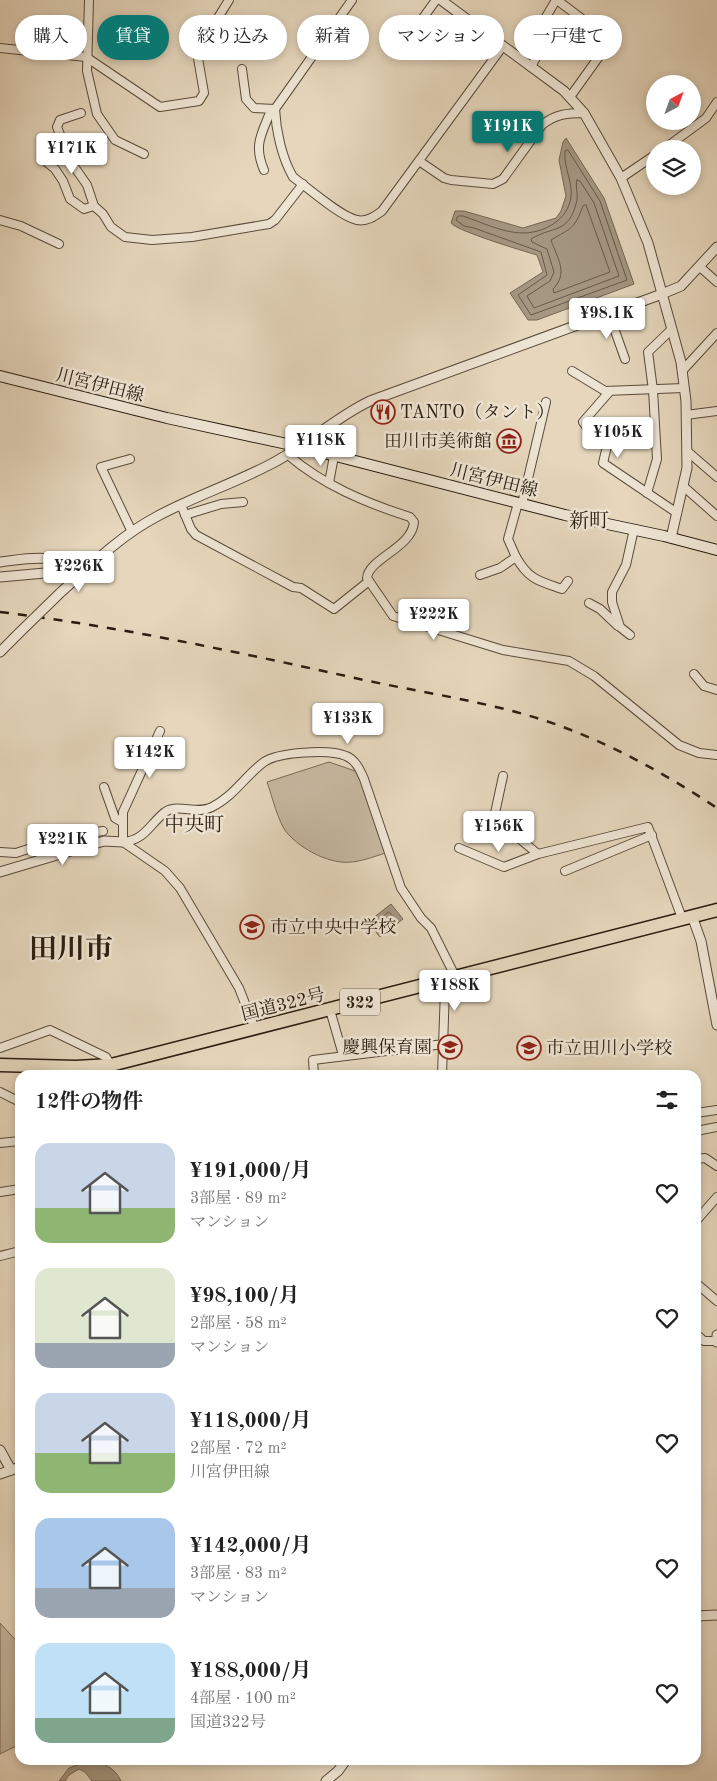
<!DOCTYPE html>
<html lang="ja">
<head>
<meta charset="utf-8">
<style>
	:root { --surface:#fff; --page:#f2f2f2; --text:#222; --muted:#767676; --accent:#0f766e }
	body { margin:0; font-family:"Old Standard TT","Noto Serif JP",serif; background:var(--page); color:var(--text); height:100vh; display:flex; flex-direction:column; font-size:19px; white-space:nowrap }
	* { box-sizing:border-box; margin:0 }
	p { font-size:16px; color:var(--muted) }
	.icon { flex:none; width:28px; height:28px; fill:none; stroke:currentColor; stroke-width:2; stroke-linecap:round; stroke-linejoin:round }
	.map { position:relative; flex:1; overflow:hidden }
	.sheet { position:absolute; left:15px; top:1070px; width:686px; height:695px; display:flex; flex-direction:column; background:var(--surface); border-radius:15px; box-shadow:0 2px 8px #0003 }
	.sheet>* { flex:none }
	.banner { position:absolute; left:15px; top:15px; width:688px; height:45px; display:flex; gap:10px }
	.needle { width:32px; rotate:41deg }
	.controls { position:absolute; left:646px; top:75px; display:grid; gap:10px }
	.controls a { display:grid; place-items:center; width:55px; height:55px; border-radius:50%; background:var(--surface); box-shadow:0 2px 8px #0003; font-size:25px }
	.price { position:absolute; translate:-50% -42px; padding:0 11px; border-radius:5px; background:#fff; color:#222; font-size:16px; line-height:32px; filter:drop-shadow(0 1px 2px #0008) }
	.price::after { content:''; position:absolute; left:50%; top:30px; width:15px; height:11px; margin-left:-8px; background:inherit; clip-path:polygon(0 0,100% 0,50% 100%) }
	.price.current { background:var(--accent); color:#fff }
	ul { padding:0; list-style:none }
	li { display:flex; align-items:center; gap:15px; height:125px; padding:0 20px }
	li span { display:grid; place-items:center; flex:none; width:140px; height:100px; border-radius:15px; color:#555 }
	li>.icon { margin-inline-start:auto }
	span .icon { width:60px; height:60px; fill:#fffc; stroke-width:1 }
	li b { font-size:21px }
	h2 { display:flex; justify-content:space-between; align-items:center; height:60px; padding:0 20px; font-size:21px }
	.chip { padding:0 18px; border-radius:22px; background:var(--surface); box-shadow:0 2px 8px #0003; font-size:18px; line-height:45px }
	.chip.current { background:var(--accent); color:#fff }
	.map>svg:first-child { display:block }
	.green { fill:#c5b79f; stroke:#786a58 }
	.water { fill:#a59782; stroke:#746654 }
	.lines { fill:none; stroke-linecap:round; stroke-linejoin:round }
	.shore { stroke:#685a49; stroke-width:1 }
	.minor-casing { stroke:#594b3b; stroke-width:10 }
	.tertiary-casing { stroke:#594b3b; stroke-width:11 }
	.secondary-casing { stroke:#2a1d10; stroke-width:12 }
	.trunk-casing { stroke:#2a1d10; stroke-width:15 }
	.minor { stroke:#eee4d3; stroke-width:8 }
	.tertiary { stroke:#eee4d3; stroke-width:9 }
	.secondary { stroke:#eee4d3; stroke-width:10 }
	.trunk { stroke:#e5d6bc; stroke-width:12 }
	.rail { stroke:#2a1d10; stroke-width:2.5; stroke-dasharray:9 9; stroke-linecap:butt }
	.tertiary-bridge-casing { stroke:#594b3b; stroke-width:11; stroke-linecap:butt }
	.tertiary-bridge { stroke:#eee4d3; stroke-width:9 }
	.labels { text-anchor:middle; stroke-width:5; stroke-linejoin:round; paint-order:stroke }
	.shield { fill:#eee4d3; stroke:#65594a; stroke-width:1 }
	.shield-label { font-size:16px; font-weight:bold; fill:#2a1d10 }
	.street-label { font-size:18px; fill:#2a1d10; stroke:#eee4d3 }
	.poi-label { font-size:18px; fill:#2a1d10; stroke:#eee4d3; text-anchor:start }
	.quarter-label { font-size:20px; fill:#2a1d10; stroke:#eee4d3 }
	.town-label { font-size:28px; font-weight:bold; fill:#2a1d10; stroke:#eee4d3 }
</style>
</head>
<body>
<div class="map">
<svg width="717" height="1781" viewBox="0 0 717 1781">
	<rect width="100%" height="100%" fill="#e5d6bc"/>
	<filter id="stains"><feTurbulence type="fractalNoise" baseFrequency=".004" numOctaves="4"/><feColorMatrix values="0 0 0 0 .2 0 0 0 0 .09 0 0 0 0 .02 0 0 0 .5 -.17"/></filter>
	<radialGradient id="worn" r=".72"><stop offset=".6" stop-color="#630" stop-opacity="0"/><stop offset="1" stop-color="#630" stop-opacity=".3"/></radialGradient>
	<g class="green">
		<path d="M329 762 358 772 386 853C372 857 356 864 341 862 322 860 299 847 287 833 278 822 272 796 267 782Z"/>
		<polygon points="0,1623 20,1645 20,1744 0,1754"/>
	</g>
	<g class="water">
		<path d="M566 138 604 198 634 284 537 320H528L510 293 543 272 537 255C523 251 457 231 451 223L455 211H464L523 228 556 218 561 211 566 196 559 160 563 142Z"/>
		<polygon points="391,904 403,919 380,937 368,922"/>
		<path d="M88 1761C102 1762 115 1767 121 1781H92L85 1772 79 1769 69 1775 65 1781H59L69 1768Z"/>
	</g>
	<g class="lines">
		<g class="shore">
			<path d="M568 150 600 201 627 280 531 315 518 295 547 275 541 252 474 228 464 226 456 220 458 216H463C481 222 503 233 523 233 544 233 568 220 571 197 573 181 563 167 565 151Z"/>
			<path d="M577 180 580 181 594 203 619 276 534 308 527 296 550 281 554 272 547 249 532 242 531 239C554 225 569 235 577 200 578 193 575 186 577 180Z"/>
			<path d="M586 205 610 272 554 293 553 289C569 273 557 258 551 240 571 228 574 230 583 206Z"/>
			<polygon points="389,912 395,919 380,929 376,922"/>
		</g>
		<g class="minor-casing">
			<g id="minor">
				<polyline points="89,0 87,71 97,114 115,140 144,154"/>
				<path d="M352 0 275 109C276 131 282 158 293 177 308 188 341 217 357 220 367 222 375 216 382 211L503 46"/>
				<polyline points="557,0 606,37 608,44 570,97"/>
				<polyline points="420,22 436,0"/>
				<polyline points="0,48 86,57 160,107 199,101 204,93 194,35 198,32 211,29 229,0"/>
				<polyline points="531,67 542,46 546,17 556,0"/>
				<polyline points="242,69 246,99 254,108 275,109"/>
				<polyline points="81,113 60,120 57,127 71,162 87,185 94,206 103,214 111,227 125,237 152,240 192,237 269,224 275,220 303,184"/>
				<polyline points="664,149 706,118 717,102"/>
				<polyline points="44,160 55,169 63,181 70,199 84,209 94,206"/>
				<path d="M419 161 444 178 451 180 493 184 503 179 542 125C555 114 568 113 584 113"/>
				<path d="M264 170C253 144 262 134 271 110"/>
				<polyline points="621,178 655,155"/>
				<polyline points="0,220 21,226 59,244"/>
				<polyline points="700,267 717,282"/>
				<polyline points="609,314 625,359"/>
				<polyline points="572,371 605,391 684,388"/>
				<polyline points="682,371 717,333"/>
				<polyline points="610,391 583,422 589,430 607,446 603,463 677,513"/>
				<polyline points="686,415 717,411"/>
				<polyline points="687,451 717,477"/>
				<path d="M288 455C323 485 366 503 410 517L414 522C412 548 369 558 367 578L393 616 503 650 569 661 594 676 679 745 699 753 717 755"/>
				<polyline points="130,459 101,467 132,532"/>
				<polyline points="329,483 334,456"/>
				<polyline points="683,486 717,516"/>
				<polyline points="647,493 657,459 653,390 648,352 672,329"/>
				<polyline points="522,504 546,402"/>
				<polyline points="181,505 191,529 196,535 293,587 301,588 334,609 369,581"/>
				<polyline points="185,515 221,504 243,502"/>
				<path d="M516 557C529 580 539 581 562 589L568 581"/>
				<polyline points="480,575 500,568 516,557 508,539 518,503"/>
				<polyline points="589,603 600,609 618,626"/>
				<polyline points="630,635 620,627 612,602 612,592 626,565 634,529"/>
				<polyline points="694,674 704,686 717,690"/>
				<polyline points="503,776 495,813 498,821 538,854 648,827 682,918"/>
				<polyline points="104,787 115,818 122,822"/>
				<path d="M123 842C145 840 149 825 165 812 178 803 197 815 212 807 233 797 246 775 264 762 278 752 330 749 346 756 356 760 360 770 364 779L401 888 421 918 431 928 455 976 445 989 442 1075"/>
				<polyline points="123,842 165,871 180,888 239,988 255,1029"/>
				<polyline points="123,842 123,812 160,731"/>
				<polyline points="459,848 504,867 538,854"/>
				<polyline points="0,852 16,853 61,838 103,831"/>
				<polyline points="565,871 652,835"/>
				<polyline points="330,1010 343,1055"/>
				<polyline points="0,1048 50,1030 106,1057 111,1065"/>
				<polyline points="314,1075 313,1060 444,1044"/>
				<polyline points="0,1092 20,1102"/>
				<polyline points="696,1113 717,1110"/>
				<polyline points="696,1131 717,1127"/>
				<polyline points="0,1143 20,1141"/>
				<polyline points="696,1159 705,1158 717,1166"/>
				<polyline points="0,1192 20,1189"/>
				<polyline points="696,1221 717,1197"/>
				<polyline points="0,1256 20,1251"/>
				<polyline points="696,1283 717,1301"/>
				<polyline points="696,1334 704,1341 717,1341"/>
			</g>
		</g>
		<g class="tertiary-casing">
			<g id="tertiary">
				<polyline points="441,0 564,91 584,113 621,178 648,243 681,362 686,401 687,468 671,538"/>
				<path d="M0 562C33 558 54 552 82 574"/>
				<polyline points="0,577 45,573 82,574"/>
				<path d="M60 593C90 566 120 536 156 517 192 497 233 484 271 464 306 446 334 418 370 401L662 294 681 286 717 247"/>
				<polyline points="0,652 19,633"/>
				<polyline points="0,872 104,841 123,842"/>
				<polyline points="692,916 701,941 717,1025"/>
				<polyline points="717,1335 717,1342"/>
				<polyline points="0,1450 11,1470"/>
				<polyline points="0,1474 20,1467"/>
				<polyline points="696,1616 717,1615"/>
				<polyline points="326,1781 338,1771 346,1760"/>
			</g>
		</g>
		<g class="secondary-casing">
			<polyline id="secondary" points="0,376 167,418 301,447 565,515 664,536 717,550"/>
		</g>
		<g class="trunk-casing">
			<polyline id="trunk" points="0,1065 76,1067 111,1065 717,910"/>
		</g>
		<use href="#minor" class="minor"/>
		<use href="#tertiary" class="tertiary"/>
		<use href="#secondary" class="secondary"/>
		<use href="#trunk" class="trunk"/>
		<path class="rail" d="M0 612C116 626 232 651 346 676 402 689 460 697 516 712 588 731 655 767 717 808"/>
		<g class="tertiary-bridge-casing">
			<polyline id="tertiary-bridge" points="19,633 60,593"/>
		</g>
		<use href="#tertiary-bridge" class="tertiary-bridge"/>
	</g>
	<defs>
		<g id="restaurant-ring" transform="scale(1.25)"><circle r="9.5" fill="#eee4d3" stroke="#8f2418" stroke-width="1.5"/><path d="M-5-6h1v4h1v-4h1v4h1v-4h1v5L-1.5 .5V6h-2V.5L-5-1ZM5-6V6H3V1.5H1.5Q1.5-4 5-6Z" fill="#8f2418"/></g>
		<g id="museum-ring" transform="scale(1.25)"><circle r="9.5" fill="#eee4d3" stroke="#8f2418" stroke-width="1.5"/><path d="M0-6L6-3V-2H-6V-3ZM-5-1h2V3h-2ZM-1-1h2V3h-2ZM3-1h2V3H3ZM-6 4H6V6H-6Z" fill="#8f2418"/></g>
		<g id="school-ring" transform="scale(1.25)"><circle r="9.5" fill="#eee4d3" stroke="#8f2418" stroke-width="1.5"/><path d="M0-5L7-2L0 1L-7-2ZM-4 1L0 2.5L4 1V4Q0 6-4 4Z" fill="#8f2418"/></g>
	</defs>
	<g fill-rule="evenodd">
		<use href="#restaurant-ring" x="383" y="412"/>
		<use href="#museum-ring" x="509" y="441"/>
		<use href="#school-ring" x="252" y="927"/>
		<use href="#school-ring" x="450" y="1047"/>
		<use href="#school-ring" x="529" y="1048"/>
	</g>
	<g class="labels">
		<rect class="shield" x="340" y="988.5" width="40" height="27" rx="4"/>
		<g class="shield-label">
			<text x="360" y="1008">322</text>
		</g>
		<g class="street-label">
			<text transform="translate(100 385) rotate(14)" y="6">川宮伊田線</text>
			<text transform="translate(494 480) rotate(14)" y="6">川宮伊田線</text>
			<text transform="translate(283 1004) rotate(-14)" y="6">国道322号</text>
		</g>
		<g class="poi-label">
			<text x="400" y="418">TANTO（タント）</text>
			<text x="492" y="447" text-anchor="end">田川市美術館</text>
			<text x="270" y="933">市立中央中学校</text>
			<text x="432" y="1053" text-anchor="end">慶興保育園</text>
			<text x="546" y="1054">市立田川小学校</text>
		</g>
		<g class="quarter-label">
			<text x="589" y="527">新町</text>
			<text x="194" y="831">中央町</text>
		</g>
		<g class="town-label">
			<text x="71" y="958">田川市</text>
		</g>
	</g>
	<rect width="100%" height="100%" filter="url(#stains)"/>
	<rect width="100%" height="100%" fill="url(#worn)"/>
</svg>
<div class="controls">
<a><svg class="needle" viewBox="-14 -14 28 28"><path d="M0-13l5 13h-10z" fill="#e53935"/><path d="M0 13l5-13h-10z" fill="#767676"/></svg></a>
<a><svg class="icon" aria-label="layers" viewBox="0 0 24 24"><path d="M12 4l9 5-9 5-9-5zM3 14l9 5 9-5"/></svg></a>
</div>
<b class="price current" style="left:508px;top:153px">¥191K</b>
<b class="price" style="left:72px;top:175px">¥171K</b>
<b class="price" style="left:607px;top:340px">¥98.1K</b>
<b class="price" style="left:618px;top:459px">¥105K</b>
<b class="price" style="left:321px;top:467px">¥118K</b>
<b class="price" style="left:79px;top:593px">¥226K</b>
<b class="price" style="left:434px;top:641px">¥222K</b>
<b class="price" style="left:348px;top:745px">¥133K</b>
<b class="price" style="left:150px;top:779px">¥142K</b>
<b class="price" style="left:499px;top:853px">¥156K</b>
<b class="price" style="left:63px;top:866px">¥221K</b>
<b class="price" style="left:455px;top:1012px">¥188K</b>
<div class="banner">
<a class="chip">購入</a>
<a class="chip current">賃貸</a>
<a class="chip">絞り込み</a>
<a class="chip">新着</a>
<a class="chip">マンション</a>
<a class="chip">一戸建て</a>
</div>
<section class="sheet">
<h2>12件の物件<svg class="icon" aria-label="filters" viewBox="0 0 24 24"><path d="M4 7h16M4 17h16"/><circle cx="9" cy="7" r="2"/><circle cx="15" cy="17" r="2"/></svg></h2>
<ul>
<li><span style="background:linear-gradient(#c9d6e8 65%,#8fb573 0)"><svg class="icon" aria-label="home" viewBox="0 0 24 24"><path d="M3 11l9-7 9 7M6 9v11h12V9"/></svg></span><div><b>¥191,000/月</b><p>3部屋 · 89 m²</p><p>マンション</p></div><svg class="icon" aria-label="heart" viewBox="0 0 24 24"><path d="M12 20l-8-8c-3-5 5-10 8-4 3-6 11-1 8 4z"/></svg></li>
<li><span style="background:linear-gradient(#dfe7d0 75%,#9aa5b1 0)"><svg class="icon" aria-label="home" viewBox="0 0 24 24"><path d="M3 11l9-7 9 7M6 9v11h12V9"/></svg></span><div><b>¥98,100/月</b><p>2部屋 · 58 m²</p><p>マンション</p></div><svg class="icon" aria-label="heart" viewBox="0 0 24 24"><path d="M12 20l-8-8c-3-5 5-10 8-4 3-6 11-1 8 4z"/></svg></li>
<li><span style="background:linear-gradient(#c9d6e8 60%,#8fb573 0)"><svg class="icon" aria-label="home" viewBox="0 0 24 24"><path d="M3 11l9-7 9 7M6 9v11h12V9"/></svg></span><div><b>¥118,000/月</b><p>2部屋 · 72 m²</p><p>川宮伊田線</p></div><svg class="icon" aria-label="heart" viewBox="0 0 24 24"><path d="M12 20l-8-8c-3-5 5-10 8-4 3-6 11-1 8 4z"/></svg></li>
<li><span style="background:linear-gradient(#a9c7e8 70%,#9aa5b1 0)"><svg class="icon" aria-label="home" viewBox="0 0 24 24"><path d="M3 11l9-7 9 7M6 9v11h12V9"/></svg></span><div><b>¥142,000/月</b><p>3部屋 · 83 m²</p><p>マンション</p></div><svg class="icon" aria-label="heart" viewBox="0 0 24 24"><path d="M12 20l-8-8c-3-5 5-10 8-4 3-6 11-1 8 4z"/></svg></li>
<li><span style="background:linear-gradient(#bfe0f5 75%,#7fa58c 0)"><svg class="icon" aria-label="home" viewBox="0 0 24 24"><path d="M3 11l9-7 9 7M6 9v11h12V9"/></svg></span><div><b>¥188,000/月</b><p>4部屋 · 100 m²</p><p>国道322号</p></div><svg class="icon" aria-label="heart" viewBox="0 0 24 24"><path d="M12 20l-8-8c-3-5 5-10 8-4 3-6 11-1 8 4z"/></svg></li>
</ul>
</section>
</div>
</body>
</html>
